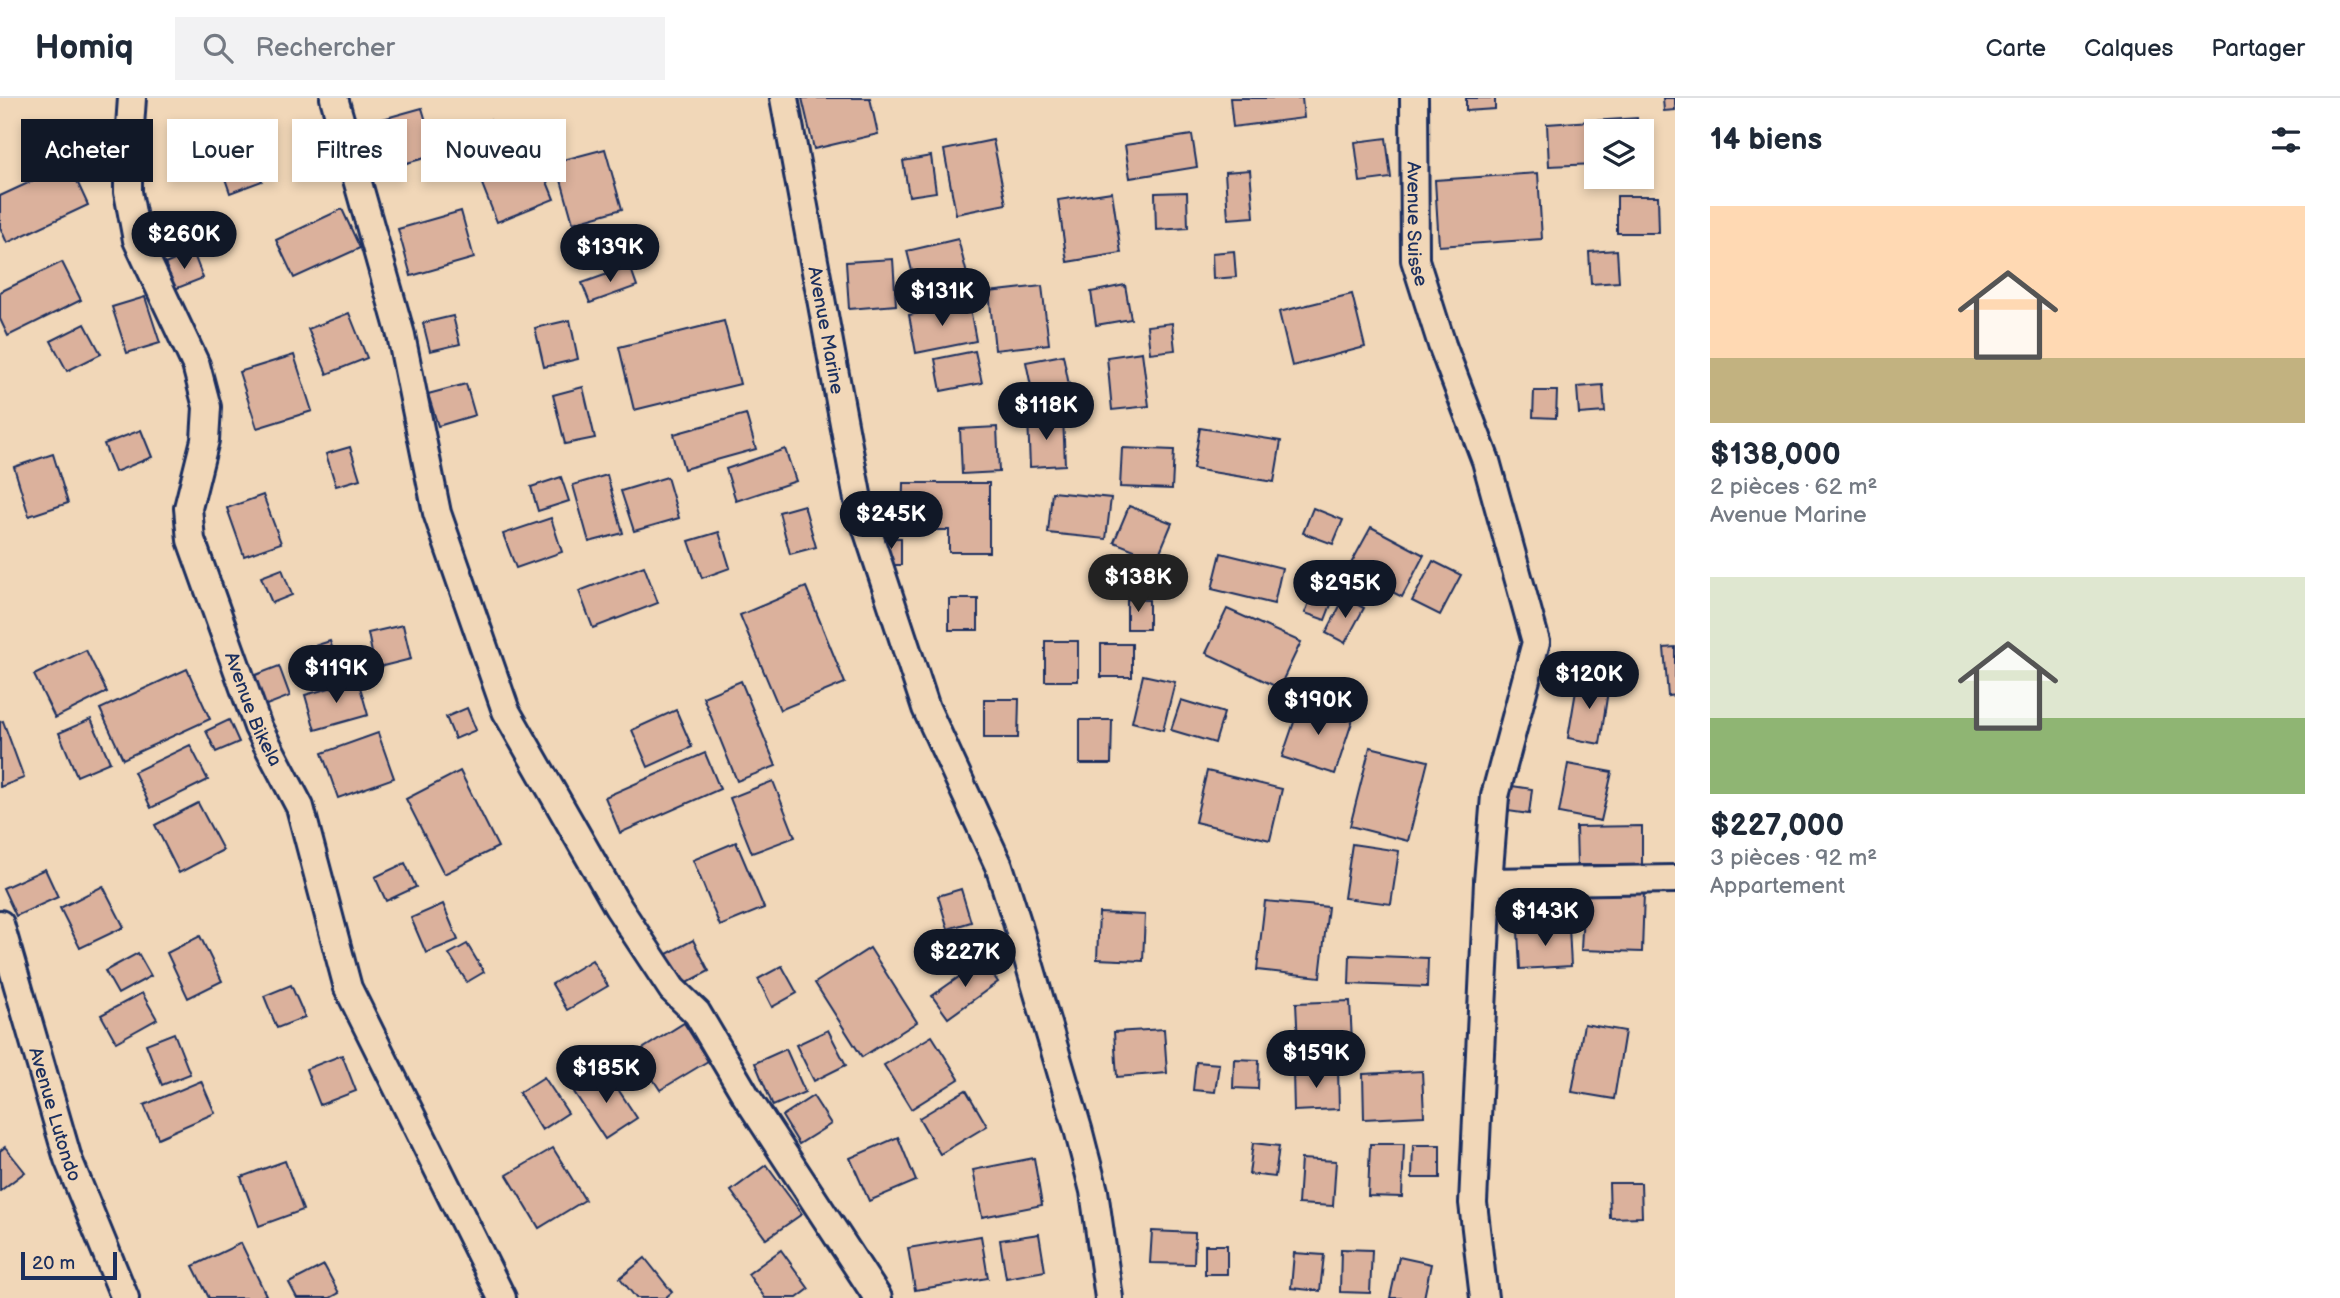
<!DOCTYPE html>
<html lang="fr">
<head>
<meta charset="utf-8">
<style>
	:root { --surface:#fff; --page:#f2f2f3; --text:#1f2937; --muted:#747a83; --line:#e0e1e3; --accent:#111827 }
	body { margin:0; font-family:"Balsamiq Sans",sans-serif; background:var(--page); color:var(--text); height:100vh; display:flex; flex-direction:column; font-size:26px; white-space:nowrap }
	* { box-sizing:border-box; margin:0 }
	p { font-size:23px; color:var(--muted) }
	.icon { flex:none; width:38px; height:38px; fill:none; stroke:currentColor; stroke-width:2; stroke-linecap:round; stroke-linejoin:round }
	.map { position:relative; flex:1; overflow:hidden }
	.side { display:flex; flex-direction:column; background:var(--surface); width:665px }
	.side>* { flex:none }
	.top-card { position:absolute; left:21px; top:21px; width:665px; height:63px; display:flex; gap:14px }
	.buttons { position:absolute; left:1584px; top:21px; display:grid; gap:14px }
	.buttons a { display:grid; place-items:center; width:70px; height:70px; border-radius:0px; background:var(--surface); box-shadow:0 4px 10px #0003; font-size:35px }
	.scale { position:absolute; left:21px; bottom:18px; width:96px; box-sizing:border-box; padding-left:7px; border:4px solid #1b2f5e; border-top:0; font-size:19px; line-height:24px; white-space:nowrap; color:#1b2f5e; -webkit-text-stroke:5px #f1d7b8; paint-order:stroke }
	.price { position:absolute; translate:-50% -60px; padding:0 16px; border-radius:24px; background:var(--accent); color:#fff; font-size:23px; line-height:46px; filter:drop-shadow(0 2px 4px #0008) }
	.price::after { content:''; position:absolute; left:50%; top:42px; width:21px; height:16px; margin-left:-10px; background:inherit; clip-path:polygon(0 0,100% 0,50% 100%) }
	.price.active { background:#222; color:#fff }
	ul { padding:0; list-style:none }
	li { display:grid; align-content:center; gap:14px; height:371px; padding:0 35px }
	li span { display:grid; place-items:center; height:217px; border-radius:0px; color:#555 }
	li>.icon { margin-inline-start:auto }
	span .icon { width:126px; height:126px; fill:#fffc; stroke-width:1 }
	li b { font-size:30px }
	h2 { display:flex; justify-content:space-between; align-items:center; height:84px; padding:0 35px; font-size:30px }
	.tag { padding:0 24px; border-radius:0px; background:var(--surface); box-shadow:0 4px 10px #0003; font-size:24px; line-height:63px }
	.tag.active { background:var(--accent); color:#fff }
	header { display:flex; align-items:center; gap:42px; box-sizing:border-box; height:98px; padding:0 35px; background:var(--surface); border-bottom:2px solid var(--line) }
	header strong { font-size:33px }
	nav { display:flex; gap:38px; margin-inline-start:auto; font-size:24px }
	.search { width:490px; height:63px; background:var(--page); display:flex; align-items:center; gap:18px; box-sizing:border-box; padding:0 24px; border-radius:0px; color:var(--muted); font-size:26px }
	main { display:flex; flex:1; min-height:0 }
	.map>svg:first-child { display:block }
	.building { fill:#dbb19c; stroke:#1b2f5e; stroke-width:2 }
	.lines { fill:none; stroke-linecap:round; stroke-linejoin:round }
	.minor-casing { stroke:#1b2f5e; stroke-width:32 }
	.minor { stroke:#f1d7b8; stroke-width:26 }
	.labels { text-anchor:middle; stroke-width:5; stroke-linejoin:round; paint-order:stroke }
	.street-label { font-size:19px; fill:#1b2f5e; stroke:#f1d7b8 }
</style>
</head>
<body>
<header>
<strong>Homiq</strong>
<div class="search"><svg class="icon" aria-label="search" viewBox="0 0 24 24"><circle cx="10" cy="10" r="6"/><path d="M15 15l6 6"/></svg>Rechercher</div>
<nav><a>Carte</a><a>Calques</a><a>Partager</a></nav>
</header>
<main>
<div class="map">
<svg width="1675" height="1200" viewBox="0 0 1675 1200">
	<rect width="100%" height="100%" fill="#f1d7b8"/>
	<filter id="ink" filterUnits="userSpaceOnUse"><feTurbulence type="fractalNoise" baseFrequency=".0143" numOctaves="2"/><feDisplacementMap in="SourceGraphic" scale="14" xChannelSelector="R" yChannelSelector="G"/><feConvolveMatrix kernelMatrix="1 2 1 2 8 2 1 2 1" color-interpolation-filters="sRGB"/></filter>
	<g filter="url(#ink)">
		<g class="building">
			<polygon points="802,0 870,0 878,36 814,51"/>
			<polygon points="1230,0 1302,0 1304,20 1233,29"/>
			<polygon points="1466,0 1495,0 1495,11 1466,13"/>
			<polygon points="1663,0 1675,0 1675,12 1664,13"/>
			<polygon points="422,10 436,57 392,69 379,22"/>
			<polygon points="1637,20 1638,33 1596,33 1596,66 1549,68 1547,26"/>
			<polygon points="490,22 500,55 458,68 448,34"/>
			<polygon points="1192,37 1197,69 1130,80 1125,47"/>
			<polygon points="1386,40 1391,80 1360,84 1355,44"/>
			<polygon points="993,42 1006,106 956,116 944,52"/>
			<polygon points="605,51 622,111 573,125 556,64"/>
			<polygon points="252,55 262,83 230,95 220,66"/>
			<polygon points="931,58 936,94 909,98 903,63"/>
			<polygon points="539,64 554,101 497,124 482,86"/>
			<polygon points="69,66 88,107 7,145 0,129 0,98"/>
			<polygon points="1250,72 1254,119 1228,121 1225,74"/>
			<polygon points="1538,75 1542,141 1439,148 1435,82"/>
			<polygon points="1112,94 1121,155 1067,164 1058,102"/>
			<polygon points="1187,94 1188,130 1156,132 1155,95"/>
			<polygon points="1617,98 1658,98 1659,135 1617,135"/>
			<polygon points="342,111 360,150 294,180 276,142"/>
			<polygon points="461,113 474,160 411,178 398,131"/>
			<polygon points="958,141 969,184 918,197 907,153"/>
			<polygon points="1617,152 1619,184 1591,186 1589,154"/>
			<polygon points="1234,153 1236,179 1213,181 1212,155"/>
			<polygon points="193,154 203,180 175,191 165,166"/>
			<polygon points="893,161 896,207 849,211 846,164"/>
			<polygon points="62,164 81,202 8,238 0,221 0,194"/>
			<polygon points="630,168 637,188 590,205 582,185"/>
			<polygon points="1125,187 1131,221 1096,227 1091,194"/>
			<polygon points="1042,188 1049,246 995,252 989,194"/>
			<polygon points="1352,196 1365,249 1292,268 1279,214"/>
			<polygon points="145,199 160,245 127,255 112,209"/>
			<polygon points="969,205 976,243 916,255 909,217"/>
			<polygon points="349,215 367,260 327,276 308,231"/>
			<polygon points="453,218 460,246 430,253 423,225"/>
			<polygon points="570,222 578,261 544,269 535,230"/>
			<polygon points="724,223 740,286 634,312 619,249"/>
			<polygon points="1172,225 1175,252 1150,255 1147,228"/>
			<polygon points="85,226 101,256 67,273 51,243"/>
			<polygon points="975,253 982,285 941,293 935,261"/>
			<polygon points="1142,254 1149,308 1112,312 1107,259"/>
			<polygon points="294,257 312,313 257,330 239,274"/>
			<polygon points="1063,257 1069,287 1032,293 1026,264"/>
			<polygon points="466,286 475,317 438,328 428,296"/>
			<polygon points="1603,287 1605,314 1579,316 1577,289"/>
			<polygon points="583,289 595,340 565,346 553,297"/>
			<polygon points="1534,293 1557,293 1556,320 1533,319"/>
			<polygon points="746,316 756,351 684,371 674,336"/>
			<polygon points="1063,318 1065,367 1030,369 1028,320"/>
			<polygon points="997,329 999,374 962,376 960,331"/>
			<polygon points="1200,330 1281,343 1274,384 1193,371"/>
			<polygon points="141,332 152,359 115,374 104,346"/>
			<polygon points="350,349 360,381 336,388 326,356"/>
			<polygon points="1122,350 1174,352 1172,391 1120,389"/>
			<polygon points="785,351 796,383 736,403 726,371"/>
			<polygon points="53,356 68,405 29,418 14,369"/>
			<polygon points="607,377 623,435 589,444 573,387"/>
			<polygon points="561,379 569,403 538,413 531,389"/>
			<polygon points="667,379 679,420 634,433 621,393"/>
			<polygon points="903,385 989,385 989,454 949,454 949,432 902,432"/>
			<polygon points="1052,394 1111,400 1106,441 1048,435"/>
			<polygon points="263,397 281,445 244,458 227,410"/>
			<polygon points="804,407 816,449 790,456 779,414"/>
			<polygon points="1129,408 1172,425 1157,461 1114,444"/>
			<polygon points="1313,410 1343,422 1333,446 1303,435"/>
			<polygon points="551,420 562,454 516,470 503,436"/>
			<polygon points="1371,429 1424,457 1402,499 1348,471"/>
			<polygon points="719,434 730,470 702,480 689,443"/>
			<polygon points="881,440 901,440 901,467 882,467"/>
			<polygon points="1221,455 1282,470 1274,506 1212,491"/>
			<polygon points="1433,463 1461,477 1440,517 1412,503"/>
			<polygon points="644,468 658,505 593,530 579,493"/>
			<polygon points="282,471 292,497 272,505 261,479"/>
			<polygon points="1317,484 1337,491 1325,522 1305,515"/>
			<polygon points="806,489 845,585 780,612 740,517"/>
			<polygon points="1344,500 1364,510 1345,545 1326,535"/>
			<rect x="949" y="501" width="29" height="31"/>
			<polygon points="1127,501 1149,502 1149,531 1127,531"/>
			<polygon points="1227,511 1301,544 1279,590 1206,555"/>
			<polygon points="403,527 411,561 375,570 368,535"/>
			<polygon points="330,543 337,565 300,578 293,555"/>
			<rect x="1045" y="543" width="33" height="40"/>
			<rect x="1101" y="546" width="31" height="33"/>
			<polygon points="1675,549 1675,597 1668,598 1664,550"/>
			<polygon points="86,552 107,594 55,620 34,577"/>
			<polygon points="279,568 290,598 264,608 253,578"/>
			<polygon points="187,571 210,621 123,661 100,611"/>
			<polygon points="1143,577 1175,584 1163,632 1132,624"/>
			<polygon points="1578,581 1609,586 1600,646 1568,640"/>
			<polygon points="358,582 368,617 315,632 305,597"/>
			<polygon points="741,583 776,668 737,683 703,599"/>
			<polygon points="984,601 1019,601 1018,640 984,640"/>
			<polygon points="1302,601 1354,618 1335,676 1282,659"/>
			<polygon points="1181,602 1224,615 1215,645 1171,632"/>
			<polygon points="467,610 476,632 455,641 446,619"/>
			<polygon points="676,612 692,649 648,669 632,632"/>
			<polygon points="91,621 110,664 77,678 59,635"/>
			<polygon points="229,622 239,644 216,654 206,633"/>
			<polygon points="1080,622 1112,622 1111,666 1080,666"/>
			<polygon points="3,623 24,680 0,689 0,624"/>
			<polygon points="378,635 394,680 338,700 322,655"/>
			<polygon points="190,647 208,682 151,710 134,674"/>
			<polygon points="1370,649 1428,663 1408,743 1350,728"/>
			<polygon points="705,655 720,691 620,735 605,699"/>
			<polygon points="1568,666 1612,674 1601,723 1559,715"/>
			<polygon points="460,673 498,749 444,776 406,701"/>
			<polygon points="1207,673 1282,691 1270,742 1195,724"/>
			<polygon points="773,683 795,739 752,755 730,700"/>
			<polygon points="1512,688 1532,691 1529,716 1508,713"/>
			<polygon points="198,705 223,752 179,775 155,727"/>
			<polygon points="1642,728 1642,767 1577,767 1576,729"/>
			<polygon points="736,744 764,810 720,828 693,762"/>
			<polygon points="1352,746 1399,753 1391,806 1344,800"/>
			<polygon points="405,765 416,789 386,803 375,779"/>
			<polygon points="45,771 58,799 16,818 3,790"/>
			<polygon points="103,788 124,829 80,850 60,810"/>
			<polygon points="961,791 971,824 948,831 938,798"/>
			<polygon points="1584,792 1644,794 1642,854 1581,852"/>
			<polygon points="1265,803 1328,809 1320,879 1257,872"/>
			<polygon points="443,806 458,842 426,855 411,820"/>
			<polygon points="1099,815 1145,817 1143,863 1097,861"/>
			<polygon points="1569,829 1571,868 1520,871 1518,833"/>
			<polygon points="200,838 222,883 188,900 167,855"/>
			<polygon points="693,842 709,873 681,888 665,857"/>
			<polygon points="467,846 484,874 467,884 449,856"/>
			<polygon points="870,850 917,924 862,959 815,885"/>
			<polygon points="138,855 151,878 118,896 105,873"/>
			<polygon points="1350,857 1428,860 1427,889 1349,886"/>
			<polygon points="592,862 608,888 567,912 552,886"/>
			<polygon points="983,862 998,884 948,920 932,898"/>
			<polygon points="782,868 797,895 772,909 758,881"/>
			<polygon points="291,887 305,919 277,930 264,898"/>
			<polygon points="142,895 157,921 116,944 101,917"/>
			<polygon points="1350,903 1352,944 1298,947 1296,905"/>
			<polygon points="684,925 708,963 660,992 636,955"/>
			<polygon points="1584,926 1625,933 1614,1001 1572,994"/>
			<polygon points="1164,931 1167,975 1117,979 1114,934"/>
			<polygon points="828,932 846,967 814,983 796,947"/>
			<polygon points="174,935 190,976 162,987 146,946"/>
			<polygon points="932,938 959,981 911,1011 884,967"/>
			<polygon points="786,951 805,994 773,1008 755,965"/>
			<polygon points="342,957 356,993 320,1007 306,971"/>
			<polygon points="1234,961 1259,962 1258,991 1233,990"/>
			<polygon points="1196,964 1219,966 1215,994 1193,992"/>
			<polygon points="1338,971 1339,1011 1294,1013 1293,973"/>
			<polygon points="606,973 637,1020 605,1041 574,994"/>
			<polygon points="1422,973 1424,1018 1364,1021 1363,976"/>
			<polygon points="544,979 568,1015 542,1032 519,995"/>
			<polygon points="201,983 215,1015 158,1040 144,1007"/>
			<polygon points="966,992 987,1028 940,1056 919,1020"/>
			<polygon points="813,998 831,1026 799,1046 782,1018"/>
			<polygon points="898,1039 916,1083 869,1103 850,1060"/>
			<polygon points="1253,1045 1279,1048 1275,1079 1249,1076"/>
			<polygon points="1370,1046 1404,1046 1402,1099 1368,1098"/>
			<polygon points="1413,1047 1440,1047 1440,1080 1412,1080"/>
			<polygon points="5,1049 25,1074 0,1093 0,1053"/>
			<polygon points="553,1050 585,1102 539,1130 507,1077"/>
			<polygon points="1034,1060 1042,1107 982,1119 973,1072"/>
			<polygon points="1301,1061 1336,1063 1333,1108 1298,1106"/>
			<polygon points="285,1063 303,1112 259,1128 241,1079"/>
			<polygon points="766,1067 802,1116 766,1141 731,1093"/>
			<polygon points="1609,1085 1641,1085 1642,1119 1610,1120"/>
			<polygon points="1152,1133 1195,1135 1194,1166 1150,1165"/>
			<polygon points="1039,1136 1045,1173 1006,1180 1000,1142"/>
			<polygon points="981,1138 988,1180 915,1192 908,1150"/>
			<polygon points="241,1145 266,1197 259,1200 209,1200 193,1168"/>
			<rect x="1205" y="1147" width="22" height="29"/>
			<polygon points="1341,1151 1372,1152 1370,1195 1340,1194"/>
			<polygon points="781,1152 809,1191 797,1200 765,1200 748,1176"/>
			<polygon points="1294,1155 1324,1157 1320,1193 1291,1190"/>
			<polygon points="1399,1159 1431,1166 1424,1200 1390,1200"/>
			<polygon points="645,1160 672,1194 665,1200 636,1200 620,1180"/>
			<polygon points="324,1167 339,1195 330,1200 297,1200 289,1185"/>
		</g>
		<g class="lines">
			<g class="minor-casing">
				<g id="minor">
					<path id="s1" d="M132 0 128 57V94L137 142 196 267 207 309 205 342 188 410 191 442 258 629 300 709 348 890 502 1200"/>
					<polyline points="334,0 401,237 437,415 506,613 618,809 672,891 697,915 746,998 878,1200"/>
					<path id="s2" d="M784 0 859 407 926 610 999 768 1017 824 1078 1031 1094 1093 1109 1200"/>
					<path id="s3" d="M1414 0 1415 162 1442 247 1486 363 1536 544 1495 698 1488 784 1473 1105 1484 1200"/>
					<polyline points="1488,784 1675,781"/>
					<path id="s4" d="M0 826 68 1061 125 1200"/>
				</g>
			</g>
			<use href="#minor" class="minor"/>
		</g>
	</g>
	<g class="labels">
		<g class="street-label">
			<text dy="7" stroke="none"><textPath href="#s3" startOffset="126">Avenue Suisse</textPath></text>
			<text dy="7" stroke="none"><textPath href="#s2" startOffset="236">Avenue Marine</textPath></text>
			<text dy="7" stroke="none"><textPath href="#s1" startOffset="640">Avenue Bikela</textPath></text>
			<text dy="7" stroke="none"><textPath href="#s4" startOffset="198">Avenue Lutondo</textPath></text>
		</g>
	</g>
</svg>
<div class="buttons">
<a><svg class="icon" aria-label="layers" viewBox="0 0 24 24"><path d="M12 4l9 5-9 5-9-5zM3 14l9 5 9-5"/></svg></a>
</div>
<div class="scale">20 m</div>
<b class="price" style="left:184px;top:173px">$260K</b>
<b class="price" style="left:610px;top:186px">$139K</b>
<b class="price" style="left:942px;top:230px">$131K</b>
<b class="price" style="left:1046px;top:344px">$118K</b>
<b class="price" style="left:891px;top:453px">$245K</b>
<b class="price active" style="left:1138px;top:516px">$138K</b>
<b class="price" style="left:1345px;top:522px">$295K</b>
<b class="price" style="left:336px;top:607px">$119K</b>
<b class="price" style="left:1589px;top:613px">$120K</b>
<b class="price" style="left:1318px;top:639px">$190K</b>
<b class="price" style="left:1545px;top:850px">$143K</b>
<b class="price" style="left:965px;top:891px">$227K</b>
<b class="price" style="left:1316px;top:992px">$159K</b>
<b class="price" style="left:606px;top:1007px">$185K</b>
<div class="top-card">
<a class="tag active">Acheter</a>
<a class="tag">Louer</a>
<a class="tag">Filtres</a>
<a class="tag">Nouveau</a>
</div>
</div>
<section class="side">
<h2>14 biens<svg class="icon" aria-label="filters" viewBox="0 0 24 24"><path d="M4 7h16M4 17h16"/><circle cx="9" cy="7" r="2"/><circle cx="15" cy="17" r="2"/></svg></h2>
<ul>
<li><span style="background:linear-gradient(#ffd9b3 70%,#c2b280 0)"><svg class="icon" aria-label="home" viewBox="0 0 24 24"><path d="M3 11l9-7 9 7M6 9v11h12V9"/></svg></span><div><b>$138,000</b><p>2 pièces · 62 m²</p><p>Avenue Marine</p></div></li>
<li><span style="background:linear-gradient(#dfe7d0 65%,#8fb573 0)"><svg class="icon" aria-label="home" viewBox="0 0 24 24"><path d="M3 11l9-7 9 7M6 9v11h12V9"/></svg></span><div><b>$227,000</b><p>3 pièces · 92 m²</p><p>Appartement</p></div></li>
</ul>
</section>
</main>
</body>
</html>
